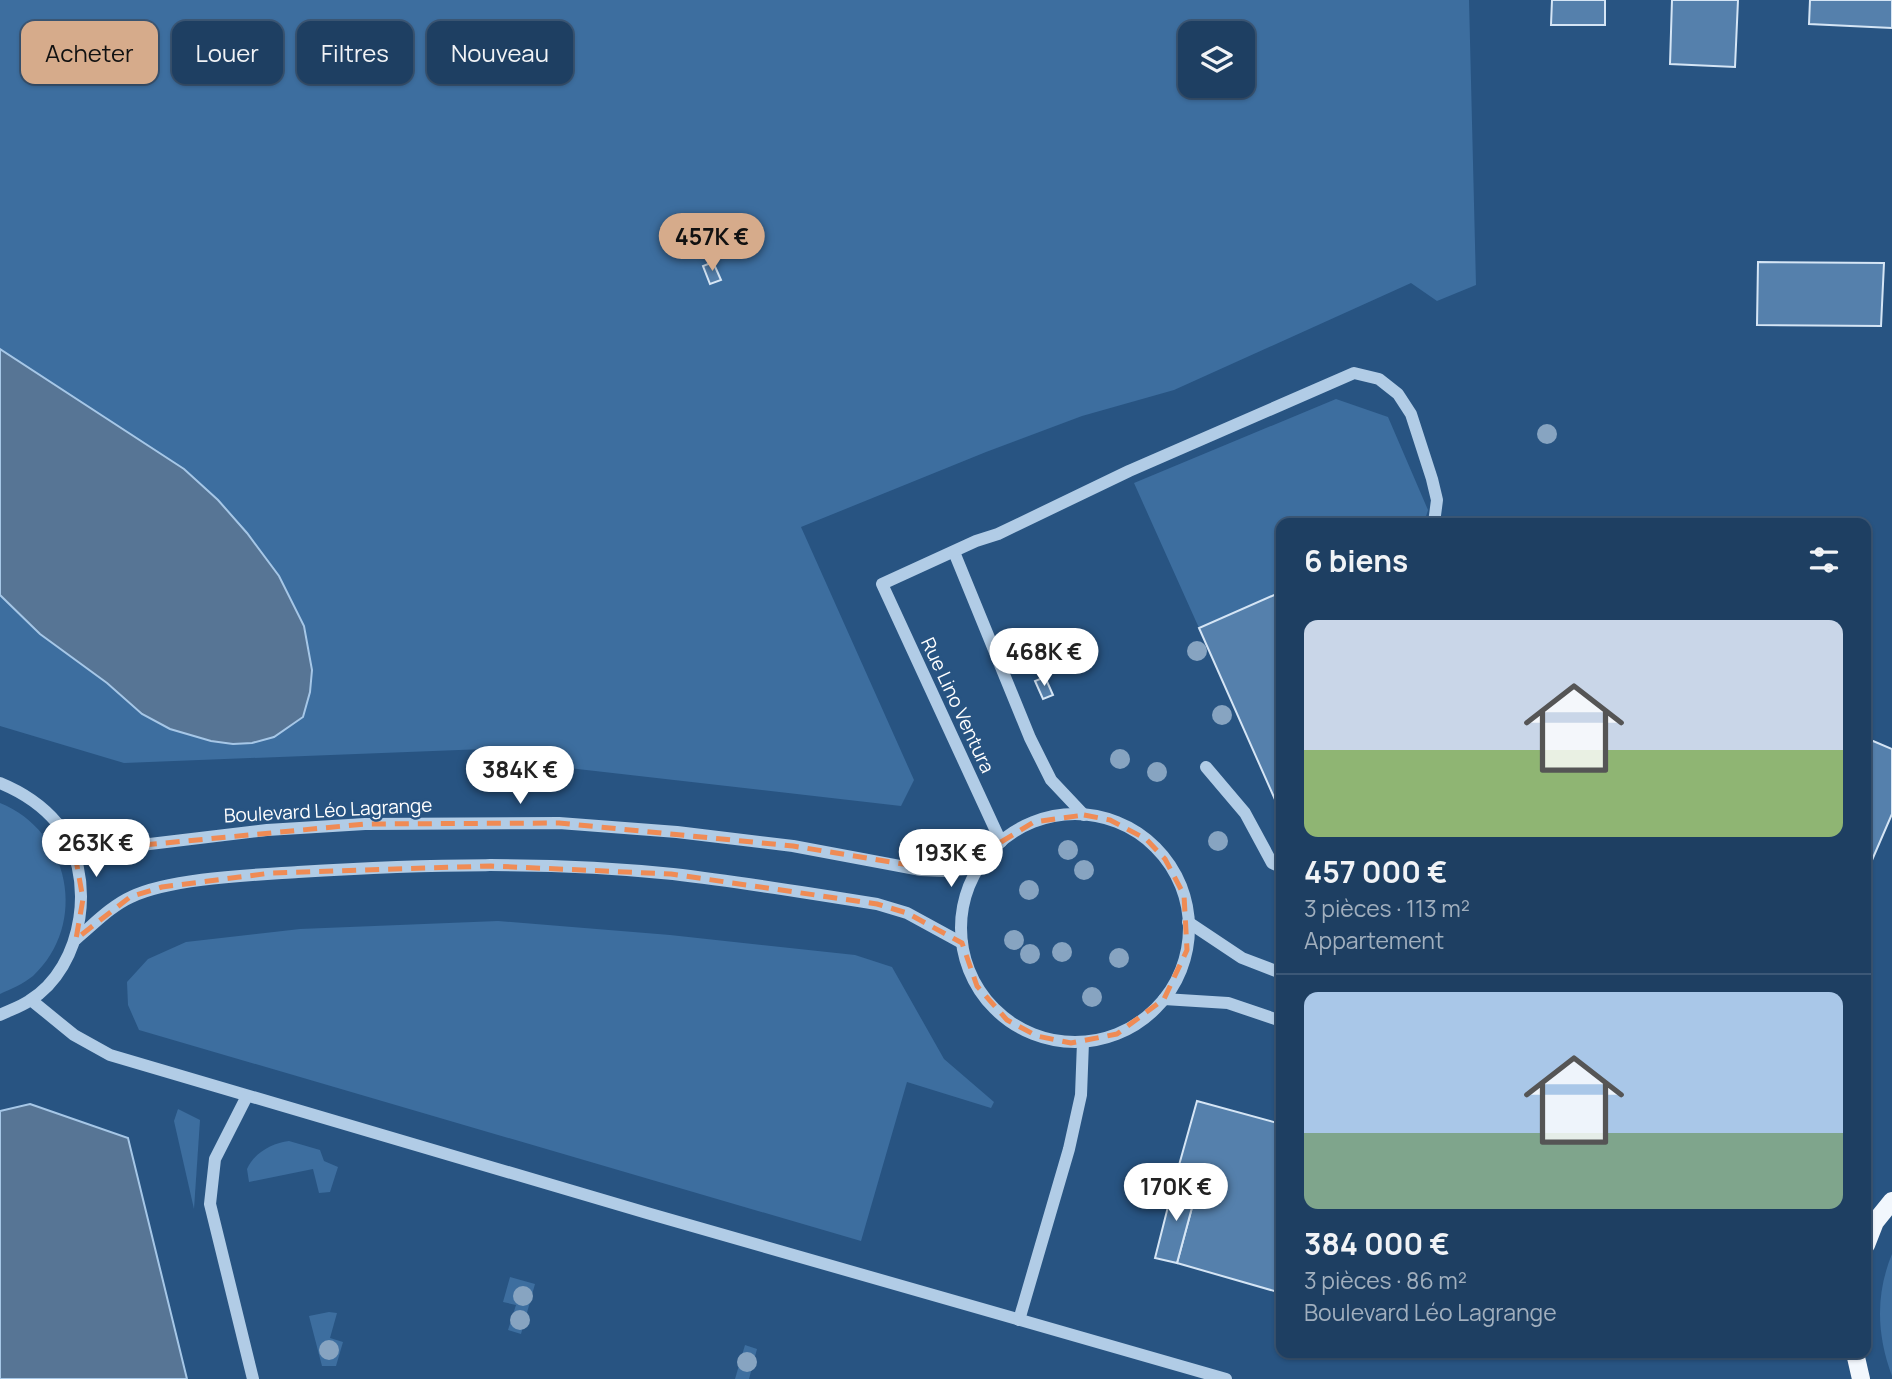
<!DOCTYPE html>
<html lang="fr">
<head>
<meta charset="utf-8">
<style>
	:root { --surface:#1e3f62; --page:#264668; --text:#f1f3f6; --muted:#a1afbe; --line:#3c5877; --accent:#d6ab8b }
	body { margin:0; font-family:Manrope,sans-serif; background:var(--page); color:var(--text); height:100vh; display:flex; flex-direction:column; font-size:26px; white-space:nowrap }
	* { box-sizing:border-box; margin:0 }
	p { font-size:23px; color:var(--muted) }
	.icon { flex:none; width:38px; height:38px; fill:none; stroke:currentColor; stroke-width:2; stroke-linecap:round; stroke-linejoin:round }
	.map { position:relative; flex:1; overflow:hidden }
	.drawer { position:absolute; left:1276px; top:518px; width:595px; height:840px; display:flex; flex-direction:column; background:var(--surface); border-radius:14px; box-shadow:0 2px 5px #0004,0 0 0 2px var(--line) }
	.drawer>* { flex:none }
	.hud { position:absolute; left:21px; top:21px; width:665px; height:63px; display:flex; gap:14px }
	.fabs { position:absolute; left:1178px; top:21px; display:grid; gap:14px }
	.fabs a { display:grid; place-items:center; width:77px; height:77px; border-radius:14px; background:var(--surface); box-shadow:0 2px 5px #0004,0 0 0 2px var(--line); font-size:35px }
	.price { position:absolute; translate:-50% -60px; padding:0 16px; border-radius:24px; background:#fff; color:#222; font-size:23px; line-height:46px; filter:drop-shadow(0 2px 4px #0008) }
	.price::after { content:''; position:absolute; left:50%; top:42px; width:21px; height:16px; margin-left:-10px; background:inherit; clip-path:polygon(0 0,100% 0,50% 100%) }
	.price.selected { background:var(--accent); color:#111 }
	ul { padding:0; list-style:none }
	li { display:grid; align-content:center; gap:14px; height:371px; padding:0 28px }
	li+li { border-top:2px solid var(--line) }
	li span { display:grid; place-items:center; height:217px; border-radius:14px; color:#555 }
	li>.icon { margin-inline-start:auto }
	span .icon { width:126px; height:126px; fill:#fffc; stroke-width:1 }
	li b { font-size:30px }
	h2 { display:flex; justify-content:space-between; align-items:center; height:84px; padding:0 28px; font-size:30px }
	.tag { padding:0 24px; border-radius:14px; background:var(--surface); box-shadow:0 2px 5px #0004,0 0 0 2px var(--line); font-size:24px; line-height:63px }
	.tag.selected { background:var(--accent); color:#111 }
	.map>svg:first-child { display:block }
	.green { fill:#3d6e9f; fill-rule:evenodd }
	.water { fill:#577595; stroke:#a6c7e7; stroke-width:2 }
	.building { fill:#5580ac; stroke:#d5e5f5; stroke-width:2 }
	.lines { fill:none; stroke-linecap:round; stroke-linejoin:round }
	.minor { stroke:#b1cce6; stroke-width:12 }
	.major { stroke:#f2f7fd; stroke-width:18 }
	.tree { fill:#87a4c1 }
	.marked { fill:none; stroke:#ef8b55; stroke-width:5; stroke-dasharray:14 9; stroke-linejoin:round }
	.labels { text-anchor:middle; stroke-width:5; stroke-linejoin:round; paint-order:stroke }
	.street-label { font-size:19px; fill:#fff; stroke:#285482 }
</style>
</head>
<body>
<div class="map">
<svg width="1892" height="1379" viewBox="0 0 1892 1379">
	<rect width="100%" height="100%" fill="#285482"/>
	<g class="green">
		<path d="M0 0H1469L1476 285 1437 301 1411 283 1174 390 1082 416 986 452 801 527 914 780 901 806 560 767 558 748 533 747 124 763 0 726ZM1190 33H1242V86H1190Z"/>
		<polygon points="1336,399 1388,417 1428,510 1424,523 1281,523 1281,592 1199,628 1134,483"/>
		<path d="M0 803C70 831 89 924 33 976 23 984 11 989 0 994Z"/>
		<polygon points="498,921 670,935 855,955 892,967 944,1059 994,1102 991,1108 907,1082 861,1241 139,1030 128,1005 127,982 148,959 186,942 300,929"/>
		<polygon points="178,1109 200,1120 194,1209 174,1121"/>
		<path d="M289 1141 320 1150 324 1161 338 1167 330 1192 319 1193 313 1169 249 1182 247 1169C254 1153 272 1143 289 1141Z"/>
		<path d="M1892 1254V1376C1877 1336 1875 1295 1892 1254Z"/>
		<polygon points="510,1277 535,1284 521,1334 508,1330 516,1305 503,1302"/>
		<polygon points="329,1312 337,1313 330,1338 343,1342 336,1366 322,1366 309,1316"/>
		<polygon points="745,1345 757,1349 749,1379 735,1379"/>
	</g>
	<g class="water">
		<polygon points="0,349 184,469 218,500 247,533 279,576 304,626 312,670 310,692 303,717 274,737 252,743 233,744 211,741 170,729 142,714 107,683 40,634 0,595"/>
		<polygon points="30,1104 128,1138 187,1379 0,1379 0,1111"/>
	</g>
	<g class="building">
		<polygon points="1552,0 1605,0 1605,25 1551,25"/>
		<polygon points="1672,0 1738,0 1735,67 1670,64"/>
		<polygon points="1810,0 1892,0 1892,28 1809,24"/>
		<polygon points="713,262 721,280 710,284 703,266"/>
		<polygon points="1758,262 1884,263 1881,326 1757,325"/>
		<polygon points="1281,592 1281,813 1199,628"/>
		<polygon points="1045,677 1053,695 1043,699 1035,681"/>
		<polygon points="1866,738 1892,749 1892,814 1866,874"/>
		<rect x="535" y="754" width="20" height="11"/>
		<polygon points="1197,1101 1281,1124 1281,1293 1177,1263 1197,1189 1174,1183"/>
		<polygon points="1174,1183 1197,1189 1177,1263 1155,1258"/>
	</g>
	<g class="lines">
		<g class="minor">
			<polyline points="954,552 1030,738 1051,780 1084,815"/>
			<polyline points="1206,767 1245,813 1272,863 1281,867"/>
			<path d="M0 783C22 792 41 804 57 823 98 873 85 967 29 1001 20 1007 10 1010 0 1015"/>
			<circle cx="1075" cy="928" r="114"/>
			<path d="M58 824C83 834 106 845 133 846L267 830 365 824 559 823 677 832 793 846 921 870 946 871 978 868"/>
			<polyline points="1001,842 882,584 976,541 998,534 1129,471 1354,373 1379,379 1398,394 1411,414 1432,479 1437,500 1434,523"/>
			<polyline points="1188,922 1242,958 1281,973"/>
			<path d="M76 939C93 925 111 906 131 897 170 878 253 875 298 872 422 864 549 861 673 874 741 882 809 893 877 904L907 913 962 943"/>
			<polyline points="1164,999 1228,1003 1281,1021"/>
			<polyline points="31,1000 74,1035 110,1055 647,1213 1226,1379"/>
			<polyline points="247,1096 215,1159 210,1204 253,1379"/>
			<polyline points="1019,1320 1069,1149 1081,1095 1083,1042"/>
		</g>
		<g class="major">
			<polyline points="1866,1245 1875,1222 1892,1201"/>
			<polyline points="1855,1353 1861,1379"/>
		</g>
	</g>
	<g class="tree">
		<circle cx="1547" cy="434" r="10"/>
		<circle cx="1197" cy="651" r="10"/>
		<circle cx="1222" cy="715" r="10"/>
		<circle cx="1120" cy="759" r="10"/>
		<circle cx="1157" cy="772" r="10"/>
		<circle cx="1218" cy="841" r="10"/>
		<circle cx="1068" cy="850" r="10"/>
		<circle cx="1084" cy="870" r="10"/>
		<circle cx="1029" cy="890" r="10"/>
		<circle cx="1014" cy="940" r="10"/>
		<circle cx="1062" cy="952" r="10"/>
		<circle cx="1030" cy="954" r="10"/>
		<circle cx="1119" cy="958" r="10"/>
		<circle cx="1092" cy="997" r="10"/>
		<circle cx="523" cy="1296" r="10"/>
		<circle cx="520" cy="1320" r="10"/>
		<circle cx="329" cy="1350" r="10"/>
		<circle cx="747" cy="1362" r="10"/>
	</g>
	<path class="marked" d="M1084 815 1110 820 1146 839 1165 859 1184 895 1187 950 1164 999 1117 1034 1071 1043 1037 1036 1007 1020 977 986 962 943 907 913 877 904 671 874 491 866 271 873 162 887 130 897 76 939 83 899 76 860 58 824 94 839 133 846 365 824 559 823 793 846 946 871 978 868 1001 842 1034 822Z"/>
	<g class="labels">
		<g class="street-label">
			<text transform="translate(958 705) rotate(65)" y="7">Rue Lino Ventura</text>
			<text transform="translate(328 810) rotate(-3)" y="7">Boulevard Léo Lagrange</text>
		</g>
	</g>
</svg>
<div class="fabs">
<a><svg class="icon" aria-label="layers" viewBox="0 0 24 24"><path d="M12 4l9 5-9 5-9-5zM3 14l9 5 9-5"/></svg></a>
</div>
<b class="price selected" style="left:712px;top:273px">457K €</b>
<b class="price" style="left:1044px;top:688px">468K €</b>
<b class="price" style="left:520px;top:806px">384K €</b>
<b class="price" style="left:96px;top:879px">263K €</b>
<b class="price" style="left:951px;top:889px">193K €</b>
<b class="price" style="left:1176px;top:1223px">170K €</b>
<div class="hud">
<a class="tag selected">Acheter</a>
<a class="tag">Louer</a>
<a class="tag">Filtres</a>
<a class="tag">Nouveau</a>
</div>
<section class="drawer">
<h2>6 biens<svg class="icon" aria-label="filters" viewBox="0 0 24 24"><path d="M4 7h16M4 17h16"/><circle cx="9" cy="7" r="2"/><circle cx="15" cy="17" r="2"/></svg></h2>
<ul>
<li><span style="background:linear-gradient(#c9d6e8 60%,#8fb573 0)"><svg class="icon" aria-label="home" viewBox="0 0 24 24"><path d="M3 11l9-7 9 7M6 9v11h12V9"/></svg></span><div><b>457 000 €</b><p>3 pièces · 113 m²</p><p>Appartement</p></div></li>
<li><span style="background:linear-gradient(#a9c7e8 65%,#7fa58c 0)"><svg class="icon" aria-label="home" viewBox="0 0 24 24"><path d="M3 11l9-7 9 7M6 9v11h12V9"/></svg></span><div><b>384 000 €</b><p>3 pièces · 86 m²</p><p>Boulevard Léo Lagrange</p></div></li>
</ul>
</section>
</div>
</body>
</html>
